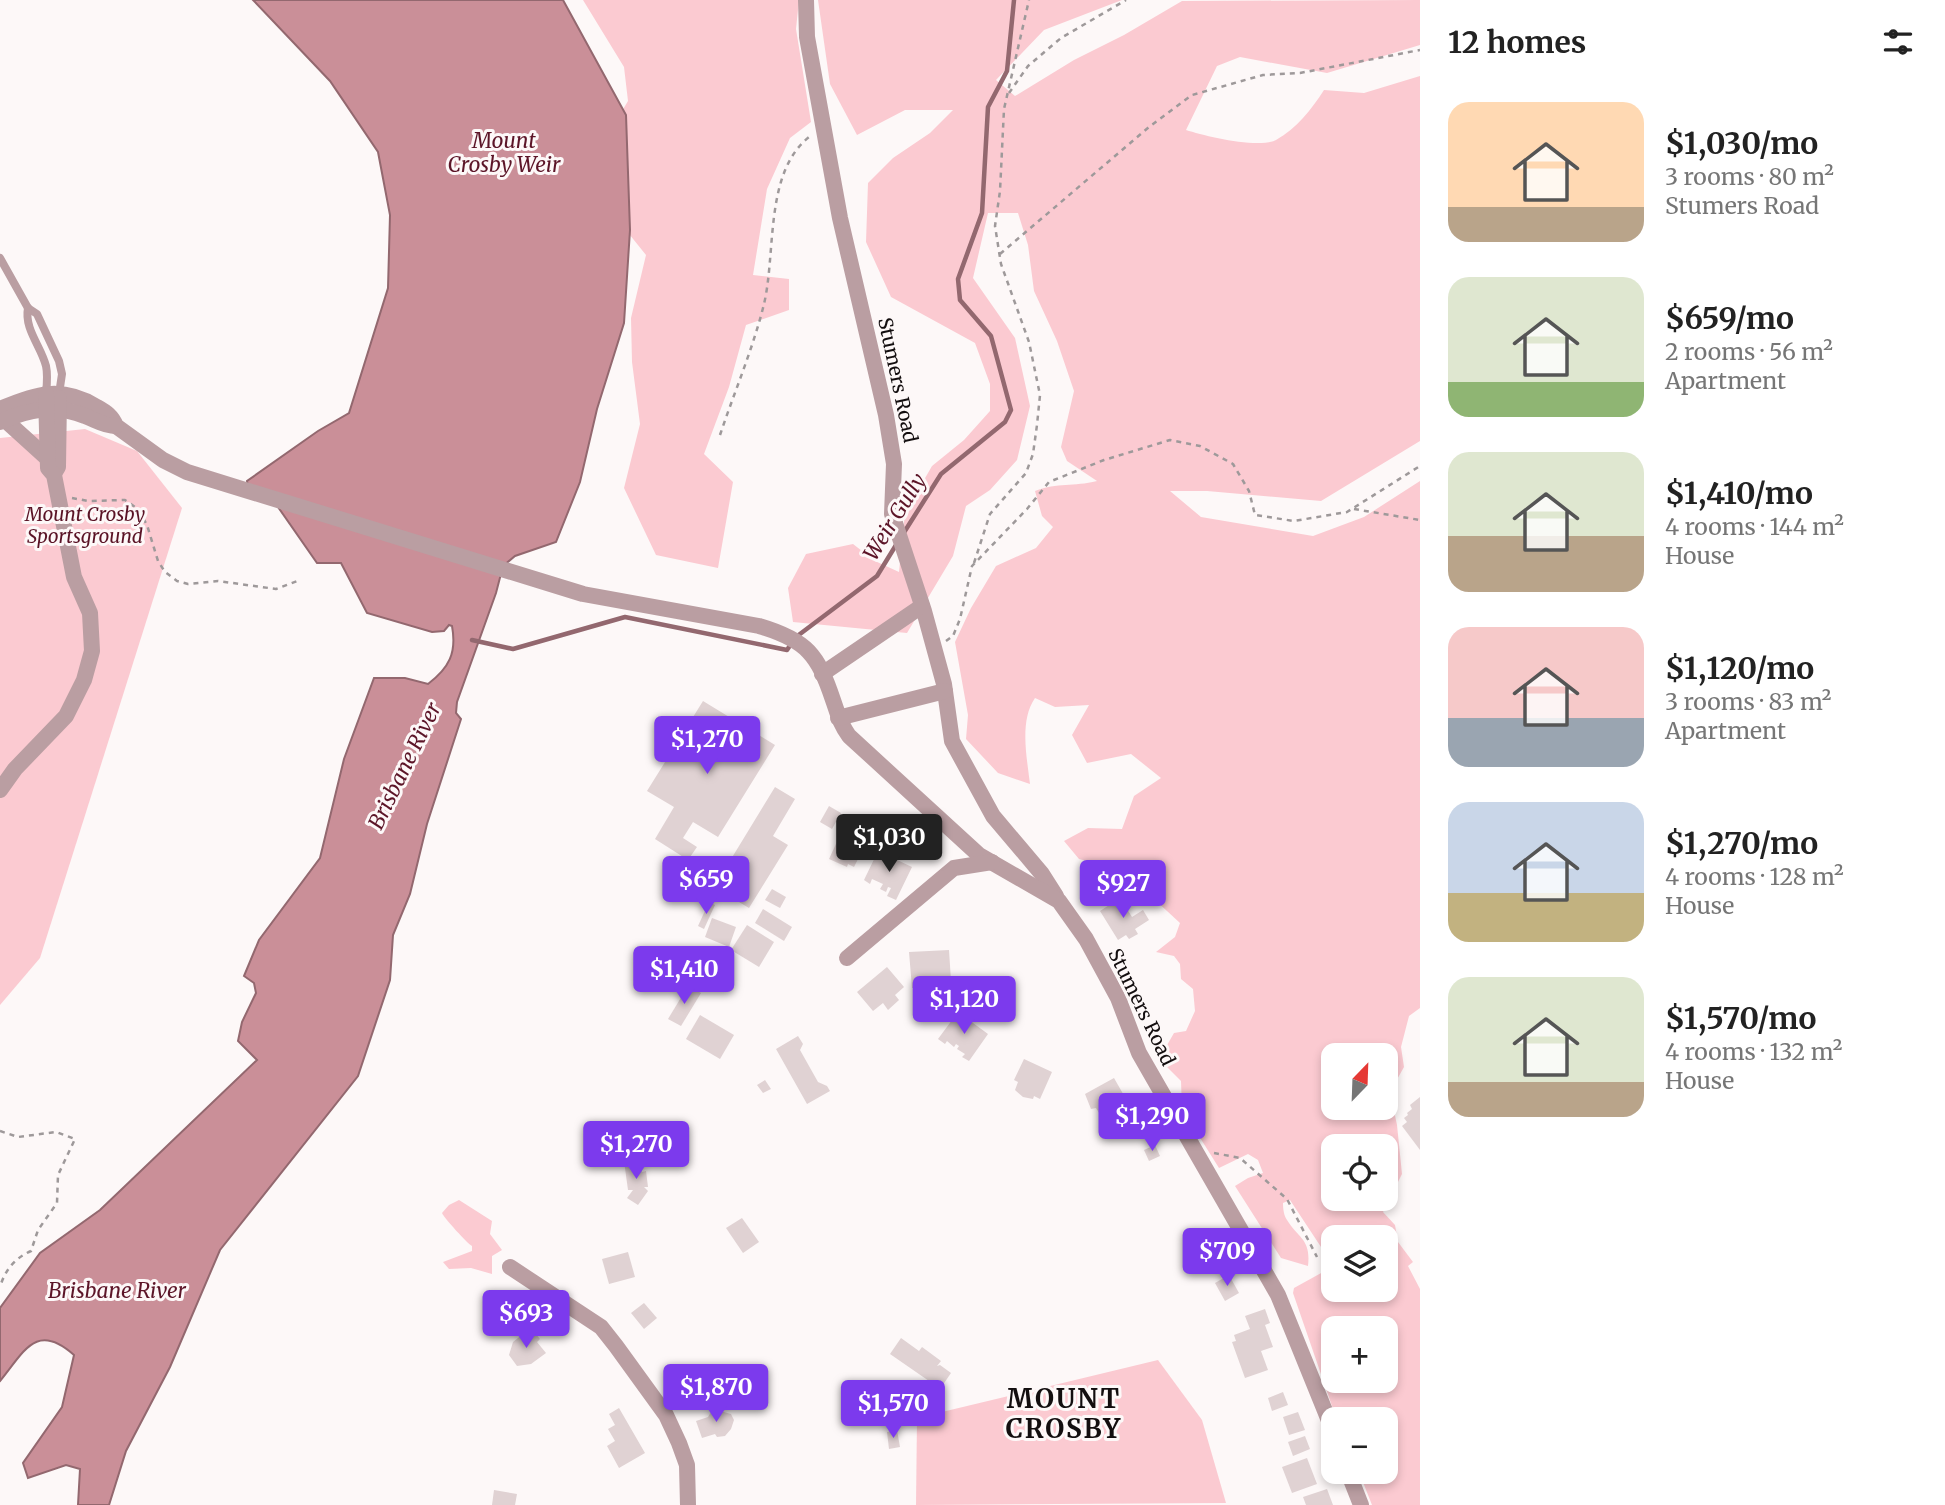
<!DOCTYPE html>
<html lang="en">
<head>
<meta charset="utf-8">
<style>
	:root { --surface:#fff; --page:#f6f6f6; --text:#222; --muted:#767676; --accent:#7c3aed }
	body { margin:0; font-family:Merriweather,serif; background:var(--page); color:var(--text); height:100vh; display:flex; flex-direction:column; font-size:26px; white-space:nowrap }
	* { box-sizing:border-box; margin:0 }
	p { font-size:23px; color:var(--muted) }
	.icon { flex:none; width:38px; height:38px; fill:none; stroke:currentColor; stroke-width:2; stroke-linecap:round; stroke-linejoin:round }
	.map { position:relative; flex:1; overflow:hidden }
	.sheet { display:flex; flex-direction:column; background:var(--surface); width:525px }
	.sheet>* { flex:none }
	.needle { width:46px; rotate:23deg }
	.buttons { position:absolute; left:1321px; top:1043px; display:grid; gap:14px }
	.buttons a { display:grid; place-items:center; width:77px; height:77px; border-radius:14px; background:var(--surface); box-shadow:0 4px 10px #0003; font-size:35px }
	.price { position:absolute; translate:-50% -60px; padding:0 16px; border-radius:7px; background:var(--accent); color:#fff; font-size:23px; line-height:46px; filter:drop-shadow(0 2px 4px #0008) }
	.price::after { content:''; position:absolute; left:50%; top:42px; width:21px; height:16px; margin-left:-10px; background:inherit; clip-path:polygon(0 0,100% 0,50% 100%) }
	.price.on { background:#222; color:#fff }
	ul { padding:0; list-style:none }
	li { display:flex; align-items:center; gap:21px; height:175px; padding:0 28px }
	li span { display:grid; place-items:center; flex:none; width:196px; height:140px; border-radius:21px; color:#555 }
	li>.icon { margin-inline-start:auto }
	span .icon { width:84px; height:84px; fill:#fffc; stroke-width:1 }
	li b { font-size:30px }
	h2 { display:flex; justify-content:space-between; align-items:center; height:84px; padding:0 28px; font-size:30px }
	main { display:flex; flex:1; min-height:0 }
	.map>svg:first-child { display:block }
	.green { fill:#fbcad1; fill-rule:evenodd }
	.water { fill:#ca8f98; stroke:#93686f; stroke-width:2 }
	.lines { fill:none; stroke-linecap:round; stroke-linejoin:round }
	.stream { stroke:#93686f; stroke-width:4.5 }
	.building { fill:#e0d2d3 }
	.path { stroke:#9e999a; stroke-width:2.5; stroke-dasharray:5 5; stroke-linecap:butt }
	.lane { stroke:#ba9ea2; stroke-width:8 }
	.street { stroke:#ba9ea2; stroke-width:16 }
	.labels { text-anchor:middle; stroke-width:6; stroke-linejoin:round; paint-order:stroke }
	.street-label { font-size:19px; fill:#130e0f; stroke:#fdf8f8 }
	.park-label { font-size:19px; font-style:italic; fill:#5a1326; stroke:#fdf8f8 }
	.water-label { font-size:21px; font-style:italic; fill:#5c1528; stroke:#fdf8f8 }
	.district-label { font-size:26px; font-weight:bold; letter-spacing:2px; fill:#130e0f; stroke:#fdf8f8 }
</style>
</head>
<body>
<main>
<div class="map">
<svg width="1420" height="1505" viewBox="0 0 1420 1505">
	<rect width="100%" height="100%" fill="#fdf8f8"/>
	<g class="green">
		<polygon points="583,0 799,0 796,29 811,122 790,138 767,189 753,275 789,279 789,310 746,325 729,387 704,454 733,482 718,568 656,555 624,488 640,424 632,362 631,318 646,255 613,214 606,138 628,101 624,67"/>
		<path d="M818 0H1122L1044 30 996 80 1015 96 1074 60 1124 35 1182 1 1420 0V45L1327 73 1240 57 1217 66 1186 130C1205 136 1258 149 1276 140 1297 128 1311 110 1324 90L1364 93 1420 76V441L1321 501 1207 491H1170L1201 517 1313 536 1364 517 1420 481V1008L1409 1016 1401 1047 1404 1067 1390 1092 1397 1125 1402 1174 1383 1212 1395 1225 1398 1242 1413 1262 1408 1266 1420 1289V1505H1372L1359 1472H1386V1419H1338L1333 1409 1293 1293 1294 1288 1323 1272V1250L1290 1200 1283 1203C1283 1209 1284 1216 1287 1220 1299 1239 1311 1239 1308 1266L1281 1258 1235 1186 1248 1178 1263 1173 1258 1160 1248 1154 1219 1168 1182 1109 1181 1081 1159 1059 1174 1033 1186 1031 1195 1011 1193 989 1181 979 1180 964 1174 956 1156 952 1175 937 1180 923 1154 899 1139 900 1124 889 1125 879 1137 877V869H1120L1079 859 1064 841 1088 828 1122 829 1134 796 1161 778 1131 754 1087 763 1072 735 1089 705 1055 707 1035 698C1019 721 1027 758 1030 784L998 773 966 739 968 715 955 642 971 608 996 566 1036 548 1053 527 1042 516 1035 491C1058 482 1073 487 1097 481L1067 461 1061 447 1074 391 1057 341 1034 291 1028 245 1018 213H988L973 278 1015 338 1030 406 1017 460 990 490 966 506 953 556 907 633 793 622 788 588 806 554 853 544 875 561 899 572 905 513 932 466 964 440 990 411V384L975 343 891 297 866 242 868 183 893 158 930 133 953 110H905L857 135 830 84ZM1334 1055H1386V1108H1334ZM1334 1146H1386V1199H1334ZM1334 1237H1386V1290H1334ZM1334 1328H1386V1381H1334Z"/>
		<polygon points="85,429 137,451 182,508 40,958 0,1005 0,438"/>
		<path d="M459 1200 492 1221 490 1234 502 1250 492 1256V1274L471 1268 449 1269 443 1262 472 1251V1246C468 1244 444 1218 442 1213L449 1205Z"/>
		<polygon points="1158,1360 1202,1420 1226,1503 916,1505 917,1418"/>
	</g>
	<path class="water" d="M253 0H563L626 115 630 230 624 323 597 409 580 482 556 542 515 556 503 566 496 593 457 702 456 713 461 719 427 824 410 894 393 935 390 980 358 1076 220 1250 170 1367 126 1451 109 1505H78L80 1469 66 1465 28 1478 23 1463 62 1407 74 1355C36 1321 24 1352 0 1381V1308L40 1253 100 1210 257 1060 238 1041 242 1022 256 993 254 983 244 976 259 940 320 858 344 759 374 678H405L428 684C449 668 457 653 452 626L449 625 444 631 432 632 367 613 341 563H317L278 507 248 487 247 481 318 431 349 413 388 288 390 215 378 152 330 81Z"/>
	<g class="lines">
		<g class="stream">
			<polyline points="903,534 941,474 1005,422 1011,410 991,336 960,300 958,279 982,213 988,107 1007,71 1014,0"/>
			<polyline points="796,637 877,576 896,545"/>
			<polyline points="472,640 513,649 625,617 787,650 791,644"/>
		</g>
	</g>
	<g class="building">
		<polygon points="703,701 775,745 718,837 693,822 683,838 697,847 688,860 655,839 674,807 647,791"/>
		<polygon points="775,787 795,799 773,836 788,845 749,908 714,887"/>
		<polygon points="829,806 841,813 832,829 820,822"/>
		<polygon points="841,833 859,841 852,854 859,857 854,867 848,864 847,867 829,859"/>
		<polygon points="878,851 912,867 896,900 887,896 891,888 888,887 886,892 880,889 883,884 872,879 870,884 864,880"/>
		<polygon points="772,889 786,897 780,908 765,900"/>
		<polygon points="1120,898 1132,917 1143,910 1149,920 1135,929 1138,934 1129,939 1126,935 1118,940 1100,911"/>
		<polygon points="709,902 715,905 704,929 698,926"/>
		<polygon points="763,909 792,927 784,941 755,923"/>
		<polygon points="712,918 736,927 729,947 705,937"/>
		<polygon points="747,925 774,942 759,967 731,950"/>
		<polygon points="949,950 951,981 946,982 947,989 938,989 938,982 919,983 919,988 912,988 909,952"/>
		<polygon points="887,967 904,987 895,995 899,1000 888,1010 883,1003 873,1011 857,992"/>
		<polygon points="688,986 701,993 681,1026 668,1019"/>
		<polygon points="958,1012 988,1034 969,1061 962,1057 965,1054 957,1049 959,1046 956,1044 954,1047 947,1041 945,1044 938,1039"/>
		<polygon points="700,1015 734,1035 720,1059 686,1039"/>
		<polygon points="798,1036 803,1044 800,1050 818,1082 827,1086 830,1091 807,1104 776,1049"/>
		<polygon points="1024,1059 1052,1072 1040,1099 1034,1096 1033,1099 1023,1097 1015,1090 1018,1082 1014,1080"/>
		<polygon points="1114,1078 1130,1106 1104,1121 1096,1108 1091,1109 1085,1094"/>
		<polygon points="765,1080 771,1089 763,1093 757,1085"/>
		<polygon points="1420,1097 1420,1150 1402,1126 1407,1122 1404,1118 1408,1115 1407,1113 1412,1109 1410,1105"/>
		<polygon points="1155,1145 1160,1156 1149,1161 1144,1150"/>
		<polygon points="639,1159 642,1172 646,1171 648,1187 644,1187 648,1191 638,1205 627,1198 633,1190 628,1190 624,1161"/>
		<polygon points="742,1218 759,1242 743,1253 726,1228"/>
		<polygon points="628,1252 635,1277 609,1284 602,1259"/>
		<polygon points="1229,1275 1239,1293 1225,1301 1215,1283"/>
		<polygon points="644,1303 657,1318 644,1329 631,1313"/>
		<polygon points="1265,1309 1270,1323 1265,1325 1273,1347 1261,1351 1268,1370 1245,1378 1232,1342 1236,1341 1234,1335 1250,1329 1245,1316"/>
		<polygon points="528,1330 532,1335 535,1333 540,1339 537,1342 546,1353 531,1364 517,1366 509,1355 513,1342"/>
		<polygon points="901,1338 919,1351 922,1347 941,1361 937,1366 940,1365 951,1373 936,1395 925,1387 929,1381 890,1354"/>
		<polygon points="1283,1392 1288,1405 1272,1411 1268,1398"/>
		<polygon points="619,1408 645,1453 619,1468 607,1446 615,1441 608,1429 615,1425 609,1414"/>
		<polygon points="713,1409 731,1414 734,1420 731,1429 725,1436 717,1437 715,1434 702,1438 696,1421 708,1417"/>
		<polygon points="1298,1412 1305,1430 1289,1435 1283,1417"/>
		<polygon points="897,1430 900,1447 889,1449 887,1432"/>
		<polygon points="1305,1436 1310,1449 1293,1456 1288,1442"/>
		<polygon points="1307,1458 1317,1484 1292,1493 1282,1467"/>
		<polygon points="1327,1489 1333,1505 1306,1505 1303,1497"/>
		<polygon points="494,1490 517,1494 515,1505 492,1505"/>
	</g>
	<g class="lines">
		<g class="path">
			<polyline points="1009,93 1028,66 1061,38 1126,0"/>
			<polyline points="1000,254 1149,127 1192,95 1263,75 1300,73 1420,50"/>
			<path d="M720 435C734 393 752 351 763 308 777 256 763 174 809 137"/>
			<polyline points="72,498 88,501 125,500 138,509 147,525 158,561 165,572 177,581 188,584 218,581 276,589 300,580"/>
			<polyline points="1354,509 1420,520"/>
			<polyline points="974,563 990,514 1026,473 1033,454 1037,425 1040,395 1029,342 1001,264 995,226 1000,191 1004,109 1029,0"/>
			<polyline points="946,641 953,636 960,619 972,566 1027,509 1049,482 1104,460 1170,440 1200,446 1233,464 1249,491 1255,515 1294,521 1347,512 1420,466"/>
			<path d="M0 1131 18 1137 56 1132 75 1139 58 1175 57 1203 38 1230 31 1251C15 1258 5 1270 0 1287"/>
			<polyline points="1214,1153 1240,1158 1287,1199 1317,1257"/>
		</g>
		<g class="lane">
			<polyline points="0,258 28,308 37,314 59,361 62,374 59,394"/>
			<path d="M28 308C24 329 41 346 46 366 48 375 47 384 46 394"/>
		</g>
		<g class="street">
			<polyline points="806,0 807,37 840,218 886,415 894,464 892,514 924,611 944,684 952,741 993,816 1042,874 1056,896"/>
			<path d="M0 409C35 394 61 385 97 407 106 412 112 416 116 426L163 460 187 472 583 594 759 626C807 640 818 655 833 700 838 714 840 724 849 736L979 855 1059 901 1086 939 1118 998 1139 1053 1278 1295 1334 1433"/>
			<polyline points="5,420 47,458"/>
			<path d="M0 422C29 409 55 404 85 416 96 420 104 426 116 426"/>
			<polyline points="55,472 58,467 59,398"/>
			<polyline points="822,674 922,606"/>
			<polyline points="838,718 945,691"/>
			<polyline points="0,790 15,769 66,716 84,680 92,651 90,613 74,577 54,475 48,468 46,394"/>
			<polyline points="847,958 954,868 992,862"/>
			<polyline points="510,1267 601,1327 616,1346 666,1415 679,1443 687,1465 688,1505"/>
			<polyline points="1348,1472 1361,1505"/>
		</g>
	</g>
	<g class="labels">
		<g class="street-label">
			<text transform="translate(898 380) rotate(78)" y="7">Stumers Road</text>
			<text transform="translate(1142 1007) rotate(64)" y="7">Stumers Road</text>
		</g>
		<g class="park-label">
			<text x="85" y="521">Mount Crosby<tspan x="85" dy="22">Sportsground</tspan></text>
		</g>
		<g class="water-label">
			<text x="504" y="148">Mount<tspan x="504" dy="24">Crosby Weir</tspan></text>
			<text transform="translate(895 517) rotate(-58)" y="7">Weir Gully</text>
			<text transform="translate(405 766) rotate(-64)" y="7">Brisbane River</text>
			<text x="117" y="1298">Brisbane River</text>
		</g>
		<g class="district-label">
			<text x="1064" y="1408">MOUNT<tspan x="1064" dy="30">CROSBY</tspan></text>
		</g>
	</g>
</svg>
<div class="buttons">
<a><svg class="needle" viewBox="-14 -14 28 28"><path d="M0-13l5 13h-10z" fill="#e53935"/><path d="M0 13l5-13h-10z" fill="#767676"/></svg></a>
<a><svg class="icon" aria-label="locate" viewBox="0 0 24 24"><circle cx="12" cy="12" r="6"/><path d="M12 2v4M12 18v4M2 12h4M18 12h4"/></svg></a>
<a><svg class="icon" aria-label="layers" viewBox="0 0 24 24"><path d="M12 4l9 5-9 5-9-5zM3 14l9 5 9-5"/></svg></a>
<a>+</a>
<a>−</a>
</div>
<b class="price" style="left:707px;top:776px">$1,270</b>
<b class="price on" style="left:889px;top:874px">$1,030</b>
<b class="price" style="left:706px;top:916px">$659</b>
<b class="price" style="left:1123px;top:920px">$927</b>
<b class="price" style="left:684px;top:1006px">$1,410</b>
<b class="price" style="left:964px;top:1036px">$1,120</b>
<b class="price" style="left:1152px;top:1153px">$1,290</b>
<b class="price" style="left:636px;top:1181px">$1,270</b>
<b class="price" style="left:1227px;top:1288px">$709</b>
<b class="price" style="left:526px;top:1350px">$693</b>
<b class="price" style="left:716px;top:1424px">$1,870</b>
<b class="price" style="left:893px;top:1440px">$1,570</b>
</div>
<section class="sheet">
<h2>12 homes<svg class="icon" aria-label="filters" viewBox="0 0 24 24"><path d="M4 7h16M4 17h16"/><circle cx="9" cy="7" r="2"/><circle cx="15" cy="17" r="2"/></svg></h2>
<ul>
<li><span style="background:linear-gradient(#ffd9b3 75%,#b9a48a 0)"><svg class="icon" aria-label="home" viewBox="0 0 24 24"><path d="M3 11l9-7 9 7M6 9v11h12V9"/></svg></span><div><b>$1,030/mo</b><p>3 rooms · 80 m²</p><p>Stumers Road</p></div></li>
<li><span style="background:linear-gradient(#dfe7d0 75%,#8fb573 0)"><svg class="icon" aria-label="home" viewBox="0 0 24 24"><path d="M3 11l9-7 9 7M6 9v11h12V9"/></svg></span><div><b>$659/mo</b><p>2 rooms · 56 m²</p><p>Apartment</p></div></li>
<li><span style="background:linear-gradient(#dfe7d0 60%,#b9a48a 0)"><svg class="icon" aria-label="home" viewBox="0 0 24 24"><path d="M3 11l9-7 9 7M6 9v11h12V9"/></svg></span><div><b>$1,410/mo</b><p>4 rooms · 144 m²</p><p>House</p></div></li>
<li><span style="background:linear-gradient(#f6c9c9 65%,#9aa5b1 0)"><svg class="icon" aria-label="home" viewBox="0 0 24 24"><path d="M3 11l9-7 9 7M6 9v11h12V9"/></svg></span><div><b>$1,120/mo</b><p>3 rooms · 83 m²</p><p>Apartment</p></div></li>
<li><span style="background:linear-gradient(#c9d6e8 65%,#c2b280 0)"><svg class="icon" aria-label="home" viewBox="0 0 24 24"><path d="M3 11l9-7 9 7M6 9v11h12V9"/></svg></span><div><b>$1,270/mo</b><p>4 rooms · 128 m²</p><p>House</p></div></li>
<li><span style="background:linear-gradient(#dfe7d0 75%,#b9a48a 0)"><svg class="icon" aria-label="home" viewBox="0 0 24 24"><path d="M3 11l9-7 9 7M6 9v11h12V9"/></svg></span><div><b>$1,570/mo</b><p>4 rooms · 132 m²</p><p>House</p></div></li>
</ul>
</section>
</main>
</body>
</html>
